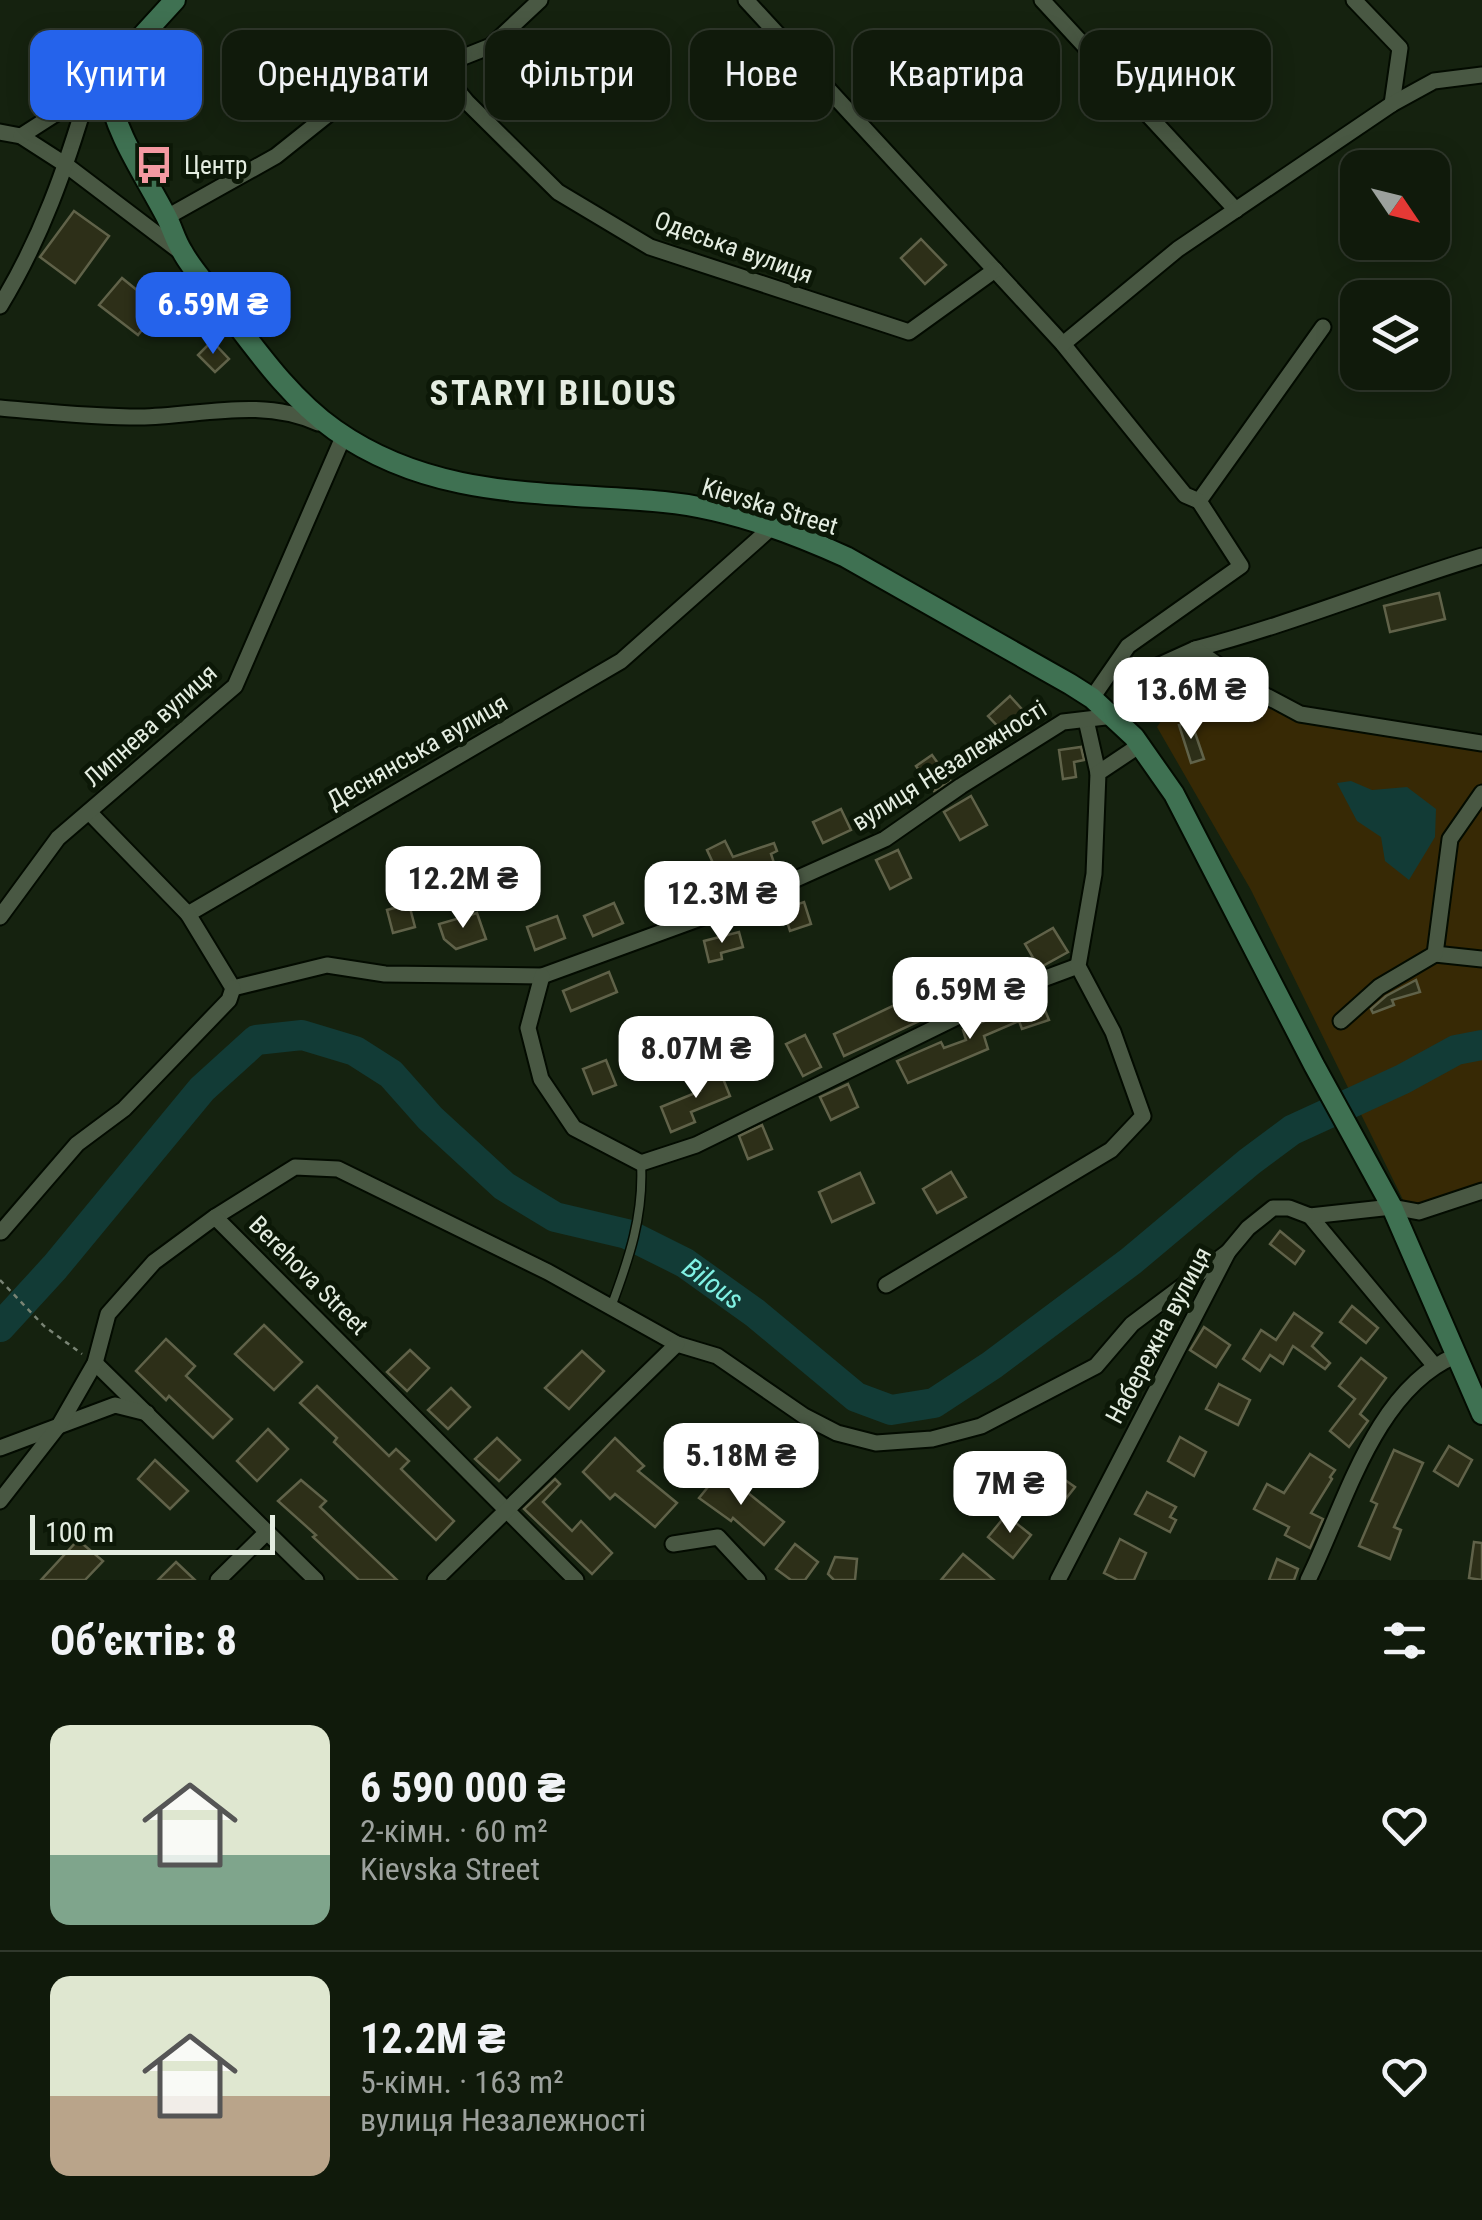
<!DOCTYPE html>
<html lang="uk">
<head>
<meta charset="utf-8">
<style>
	:root { --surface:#101a0b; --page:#192314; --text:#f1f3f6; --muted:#9ca19d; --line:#30382c; --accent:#2563eb }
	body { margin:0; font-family:"Roboto Condensed",sans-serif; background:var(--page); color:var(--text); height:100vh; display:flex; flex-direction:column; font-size:38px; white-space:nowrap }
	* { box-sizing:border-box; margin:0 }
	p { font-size:32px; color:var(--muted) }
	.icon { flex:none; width:55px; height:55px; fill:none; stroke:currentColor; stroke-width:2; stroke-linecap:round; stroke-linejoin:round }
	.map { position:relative; height:1580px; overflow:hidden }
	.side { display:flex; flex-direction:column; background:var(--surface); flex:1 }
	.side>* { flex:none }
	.hud { position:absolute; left:30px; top:30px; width:1422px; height:90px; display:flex; gap:20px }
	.needle { width:65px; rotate:125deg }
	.fabs { position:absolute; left:1340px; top:150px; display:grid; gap:20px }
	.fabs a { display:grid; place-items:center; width:110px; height:110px; border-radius:20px; background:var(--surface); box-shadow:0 5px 25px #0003,0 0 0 2px var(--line); font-size:50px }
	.scale { position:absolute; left:30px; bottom:25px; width:245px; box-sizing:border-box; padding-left:10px; border:5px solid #e4ede1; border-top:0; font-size:28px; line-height:35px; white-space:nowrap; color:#e4ede1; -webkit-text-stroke:8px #0c1807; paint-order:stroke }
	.price { position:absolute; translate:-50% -85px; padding:0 22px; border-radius:20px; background:#fff; color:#222; font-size:32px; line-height:65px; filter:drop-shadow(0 2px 5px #0008) }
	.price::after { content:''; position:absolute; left:50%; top:60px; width:30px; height:22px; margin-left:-15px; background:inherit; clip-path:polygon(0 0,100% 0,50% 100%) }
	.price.selected { background:var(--accent); color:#fff }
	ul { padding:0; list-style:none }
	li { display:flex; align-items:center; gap:30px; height:250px; padding:0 50px }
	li+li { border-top:2px solid var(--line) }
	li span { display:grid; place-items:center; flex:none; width:280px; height:200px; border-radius:20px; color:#555 }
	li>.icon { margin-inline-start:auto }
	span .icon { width:120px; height:120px; fill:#fffc; stroke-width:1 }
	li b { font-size:42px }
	h2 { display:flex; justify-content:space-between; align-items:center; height:120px; padding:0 50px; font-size:42px }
	.pill { padding:0 35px; border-radius:20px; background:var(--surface); box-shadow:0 5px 25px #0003,0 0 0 2px var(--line); font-size:35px; line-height:90px }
	.pill.selected { background:var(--accent); color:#fff }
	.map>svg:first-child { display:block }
	.green { fill:#372905 }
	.water { fill:#123b36 }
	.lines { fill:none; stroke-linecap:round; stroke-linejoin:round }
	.river { stroke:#123b36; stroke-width:30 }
	.building { fill:#2d2f18; stroke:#606249; stroke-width:2.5 }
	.lane-casing { stroke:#030b00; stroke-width:11 }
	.street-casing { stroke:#030b00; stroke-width:19 }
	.secondary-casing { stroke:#030b00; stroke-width:24 }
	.path { stroke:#798474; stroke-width:2.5; stroke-dasharray:5 5; stroke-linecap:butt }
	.lane { stroke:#495843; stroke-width:8 }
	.street { stroke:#495843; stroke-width:15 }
	.secondary { stroke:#3f7152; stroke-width:20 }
	.labels { text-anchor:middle; stroke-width:10; stroke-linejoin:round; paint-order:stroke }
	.poi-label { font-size:25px; fill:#e4ede1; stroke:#0c1807; text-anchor:start }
	.street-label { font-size:25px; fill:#e4ede1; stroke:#0c1807 }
	.water-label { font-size:28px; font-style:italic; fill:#80f1e4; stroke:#0c1807 }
	.district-label { font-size:35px; font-weight:bold; letter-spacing:2.5px; fill:#e4ede1; stroke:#0c1807 }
</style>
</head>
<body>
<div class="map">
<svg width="1482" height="1580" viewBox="0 0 1482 1580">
	<rect width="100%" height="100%" fill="#15220f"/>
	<polygon class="green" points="1190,678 1300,714 1482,743 1482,1187 1408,1210 1251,890 1157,727"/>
	<polygon class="water" points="1351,781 1372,790 1407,787 1436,809 1435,837 1409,880 1385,861 1381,837 1357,821 1337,783"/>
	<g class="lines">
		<path class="river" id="s1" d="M0 1327 55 1267 202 1089 256 1040 302 1035 355 1051 391 1074 430 1118 504 1186 555 1217 627 1234 685 1263 755 1313 856 1397 891 1410 934 1403 992 1365 1131 1261 1249 1162 1292 1130 1403 1079 1456 1050 1482 1045"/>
	</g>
	<g class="building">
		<polygon points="74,211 109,236 75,283 40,257"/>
		<polygon points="921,239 946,265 925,284 901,258"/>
		<polygon points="122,278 159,308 138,335 99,305"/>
		<polygon points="212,341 229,359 215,372 198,355"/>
		<polygon points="1439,593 1445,619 1390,632 1384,606"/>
		<polygon points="1010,696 1028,716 1006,735 988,716"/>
		<polygon points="1191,721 1204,759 1191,763 1179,725"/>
		<polygon points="1081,747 1084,760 1074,762 1076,777 1063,779 1059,750"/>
		<polygon points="932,755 950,780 934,791 916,766"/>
		<polygon points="971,796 987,825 960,840 944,812"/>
		<polygon points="841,809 851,830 823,843 813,822"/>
		<polygon points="725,841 733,857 774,843 777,851 771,854 775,866 754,873 751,863 720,878 707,850"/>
		<polygon points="898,850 911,878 890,889 876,860"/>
		<polygon points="681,865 691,888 671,895 662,874"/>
		<polygon points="804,902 811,924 790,931 783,909"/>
		<polygon points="614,903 623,923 593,936 584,916"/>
		<polygon points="409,904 415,927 393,933 387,910"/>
		<polygon points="477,913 486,939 456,949 444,939 439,924"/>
		<polygon points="557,916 565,938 535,950 527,927"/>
		<polygon points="1053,928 1068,952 1039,968 1025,944"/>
		<polygon points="739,932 743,947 721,953 722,959 709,962 704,941"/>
		<polygon points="609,972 617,992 571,1011 563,991"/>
		<polygon points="1416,980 1420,992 1392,1000 1394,1005 1373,1013 1371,1009 1386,996"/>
		<polygon points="945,981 956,1004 844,1056 834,1034"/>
		<polygon points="1040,998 1049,1020 1022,1029 1019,1021 984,1036 988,1049 908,1083 897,1061 941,1042 944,1048 966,1040 963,1030"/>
		<polygon points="805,1035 821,1067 803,1076 786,1044"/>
		<polygon points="606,1060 616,1085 593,1094 583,1069"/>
		<polygon points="720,1071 730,1096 691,1112 695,1122 671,1132 661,1107 700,1091 696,1080"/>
		<polygon points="848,1084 858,1107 831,1120 820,1097"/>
		<polygon points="762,1125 772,1149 748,1159 739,1136"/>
		<polygon points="951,1172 966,1197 937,1213 923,1189"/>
		<polygon points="860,1173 874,1203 832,1222 819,1192"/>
		<polygon points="1280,1231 1304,1251 1295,1264 1270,1244"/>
		<polygon points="1352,1306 1378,1328 1366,1343 1340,1322"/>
		<polygon points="1294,1313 1322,1333 1312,1346 1330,1363 1325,1369 1293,1346 1283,1364 1270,1355 1260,1371 1243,1359 1261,1330 1276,1340"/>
		<polygon points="264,1325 302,1362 274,1390 235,1354"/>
		<polygon points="1204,1327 1230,1345 1216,1367 1190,1350"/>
		<polygon points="166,1339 195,1366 186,1376 232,1419 213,1438 169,1396 166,1400 136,1371"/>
		<polygon points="410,1350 429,1368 407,1391 387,1372"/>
		<polygon points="582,1351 604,1371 569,1409 545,1388"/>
		<polygon points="1361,1358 1386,1378 1360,1414 1368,1421 1349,1447 1330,1431 1355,1399 1339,1386"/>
		<polygon points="1219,1384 1250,1400 1238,1425 1206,1409"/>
		<polygon points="317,1386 389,1456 396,1449 409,1461 401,1469 454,1521 436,1540 334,1442 337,1438 300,1403"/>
		<polygon points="451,1388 470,1407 448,1429 428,1410"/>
		<polygon points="268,1429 288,1449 257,1481 237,1461"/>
		<polygon points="1180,1437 1206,1452 1194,1476 1168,1461"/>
		<polygon points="497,1438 520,1460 499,1481 475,1459"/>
		<polygon points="615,1438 644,1466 638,1471 677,1503 655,1527 615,1494 610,1499 583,1472"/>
		<polygon points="1449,1446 1472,1460 1458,1486 1434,1471"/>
		<polygon points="1394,1450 1423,1463 1394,1527 1401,1530 1390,1559 1359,1546 1377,1504 1371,1501"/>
		<polygon points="1310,1454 1335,1470 1330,1477 1332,1479 1311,1513 1323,1519 1310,1548 1285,1535 1289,1527 1254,1509 1267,1484 1284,1493"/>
		<polygon points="155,1460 188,1491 170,1509 138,1479"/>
		<polygon points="1048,1468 1075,1487 1057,1510 1030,1491"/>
		<polygon points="721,1471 784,1522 764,1545 733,1518 731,1521 699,1498"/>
		<polygon points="555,1479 560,1484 543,1502 572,1531 581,1521 612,1553 592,1574 524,1509"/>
		<polygon points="301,1480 326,1501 320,1507 397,1580 359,1580 313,1537 316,1535 278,1501"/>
		<polygon points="1147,1492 1176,1507 1170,1517 1176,1520 1170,1532 1135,1514"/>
		<polygon points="1006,1515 1031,1535 1013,1558 988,1537"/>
		<polygon points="1120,1539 1146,1553 1134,1580 1118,1580 1104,1573"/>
		<polygon points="78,1540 103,1561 85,1580 41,1580"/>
		<polygon points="1474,1542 1482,1543 1482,1580 1469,1578"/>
		<polygon points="795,1544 818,1562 805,1580 791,1580 776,1569"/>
		<polygon points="963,1554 994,1580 941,1580"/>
		<polygon points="835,1557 857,1559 855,1580 834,1580 828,1574"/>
		<polygon points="1277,1559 1298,1569 1294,1580 1269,1580"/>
		<polygon points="176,1562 195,1580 158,1580"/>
	</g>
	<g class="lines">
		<g class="lane-casing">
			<path id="lane" d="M611 1307C629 1259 644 1215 641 1163"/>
		</g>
		<g class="street-casing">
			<g id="street">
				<polyline points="746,0 1063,344 1185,495 1199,501 1323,327"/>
				<polyline points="1042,0 1236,210"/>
				<polyline points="1354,0 1400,48 1392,104"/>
				<polyline points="438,67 467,102 558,192 650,247 909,332 995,270"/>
				<polyline points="0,132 21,136 66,165 182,253"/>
				<polyline points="21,136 88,93"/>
				<polyline points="167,217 276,156 365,85 438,67 491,46 540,0"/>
				<path d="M0 306C41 239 66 168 88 93L107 86"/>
				<polyline points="1063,344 1178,249 1392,104 1434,81 1482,75"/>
				<path d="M0 408C47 412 93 417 140 417 200 416 261 397 318 423"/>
				<path d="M1195 649C1292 624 1385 585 1482 556"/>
				<polyline points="1092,698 1128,646 1241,566 1199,501"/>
				<polyline points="1086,720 1098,773"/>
				<polyline points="89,812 188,914 621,661 772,527"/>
				<polyline points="188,914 233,988 327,965 385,974 542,976 747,901 885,839 961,786 1063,722 1114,716 1151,669 1195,649 1251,688 1300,714 1482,743"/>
				<polyline points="0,917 58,838 235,686 344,435 338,433"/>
				<polyline points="1435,954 1482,959"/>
				<polyline points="542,976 528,1028 541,1079 574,1128 641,1163 696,1145 1008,992 1078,966"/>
				<polyline points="1341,1021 1379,987 1435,954 1450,839 1482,793"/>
				<polyline points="1310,1216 1434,1365"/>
				<polyline points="215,1217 295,1167 338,1169 548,1272 677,1344 717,1356 804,1416 837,1433 876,1443 932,1439 981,1426 1096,1366 1132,1324 1228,1252"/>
				<polyline points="1,1232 77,1144 124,1109 229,1000 233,988"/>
				<polyline points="886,1285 1111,1150 1143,1116 1113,1032 1078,966 1094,874 1098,773 1140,745"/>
				<polyline points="95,1363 316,1580"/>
				<polyline points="0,1448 115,1405 147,1413"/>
				<polyline points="0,1501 60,1424 95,1363 108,1314 154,1262 215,1217 576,1580"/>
				<polyline points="673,1544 718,1537 758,1580"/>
				<polyline points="218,1580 267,1532"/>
				<polyline points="435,1580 677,1344"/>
				<polyline points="1058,1580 1228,1252 1248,1228 1273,1208 1289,1208 1310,1216 1392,1207 1419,1212 1482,1191"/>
				<path d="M1308 1580C1344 1508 1374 1390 1455 1356"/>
			</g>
		</g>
		<g class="secondary-casing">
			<path id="secondary" d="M175 0 143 35 107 86C116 136 143 172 166 216 172 227 175 240 182 251 191 268 206 284 218 300 253 345 287 396 335 430 436 501 548 491 664 502 727 508 789 531 846 557L1070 684 1092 698 1134 737 1174 794 1314 1065 1392 1207 1482 1414"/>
		</g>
		<polyline class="path" points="0,1280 44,1326 82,1354"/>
		<use href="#lane" class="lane"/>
		<use href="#street" class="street"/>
		<use href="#secondary" class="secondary"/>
	</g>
	<defs>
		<g id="bus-bare" transform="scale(3)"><path d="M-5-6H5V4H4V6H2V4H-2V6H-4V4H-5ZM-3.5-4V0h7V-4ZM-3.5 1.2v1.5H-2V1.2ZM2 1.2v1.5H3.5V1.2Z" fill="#f49aa2" stroke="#0c1807" stroke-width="2.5" paint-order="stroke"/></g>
	</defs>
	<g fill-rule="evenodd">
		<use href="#bus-bare" x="154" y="165"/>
	</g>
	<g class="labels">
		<g class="poi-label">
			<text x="184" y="174">Центр</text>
		</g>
		<g class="street-label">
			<text transform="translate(734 247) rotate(20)" y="9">Одеська вулиця</text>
			<text transform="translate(770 506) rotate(17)" y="9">Kievska Street</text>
			<text transform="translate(150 725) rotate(-42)" y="9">Липнева вулиця</text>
			<text transform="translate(417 751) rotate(-30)" y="9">Деснянська вулиця</text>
			<text transform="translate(949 765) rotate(-32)" y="9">вулиця Незалежності</text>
			<text transform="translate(309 1275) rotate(45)" y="9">Berehova Street</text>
			<text transform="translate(1158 1335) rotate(-62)" y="9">Набережна вулиця</text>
		</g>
		<g class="water-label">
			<text dy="10" stroke="none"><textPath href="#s1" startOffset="922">Bilous</textPath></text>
		</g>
		<g class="district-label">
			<text x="554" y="405">STARYI BILOUS</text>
		</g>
	</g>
</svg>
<div class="fabs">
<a><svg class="needle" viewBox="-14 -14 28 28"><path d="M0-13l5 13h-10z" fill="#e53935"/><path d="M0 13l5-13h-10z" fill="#9ca19d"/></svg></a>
<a><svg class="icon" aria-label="layers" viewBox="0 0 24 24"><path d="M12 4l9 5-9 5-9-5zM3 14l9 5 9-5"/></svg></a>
</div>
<div class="scale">100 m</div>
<b class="price selected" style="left:213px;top:357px">6.59M ₴</b>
<b class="price" style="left:1191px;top:742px">13.6M ₴</b>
<b class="price" style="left:463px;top:931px">12.2M ₴</b>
<b class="price" style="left:722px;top:946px">12.3M ₴</b>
<b class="price" style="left:970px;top:1042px">6.59M ₴</b>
<b class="price" style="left:696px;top:1101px">8.07M ₴</b>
<b class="price" style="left:741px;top:1508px">5.18M ₴</b>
<b class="price" style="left:1010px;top:1536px">7M ₴</b>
<div class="hud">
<a class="pill selected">Купити</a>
<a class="pill">Орендувати</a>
<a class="pill">Фільтри</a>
<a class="pill">Нове</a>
<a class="pill">Квартира</a>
<a class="pill">Будинок</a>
</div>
</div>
<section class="side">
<h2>Об’єктів: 8<svg class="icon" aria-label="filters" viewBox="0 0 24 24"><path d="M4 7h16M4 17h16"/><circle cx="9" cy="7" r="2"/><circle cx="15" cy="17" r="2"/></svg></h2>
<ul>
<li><span style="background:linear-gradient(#dfe7d0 65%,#7fa58c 0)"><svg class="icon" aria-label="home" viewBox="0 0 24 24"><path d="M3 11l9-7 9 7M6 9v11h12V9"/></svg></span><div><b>6 590 000 ₴</b><p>2-кімн. · 60 m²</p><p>Kievska Street</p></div><svg class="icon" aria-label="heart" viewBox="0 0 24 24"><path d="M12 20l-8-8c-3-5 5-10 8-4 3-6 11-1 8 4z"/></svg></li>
<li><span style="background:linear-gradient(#dfe7d0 60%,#b9a48a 0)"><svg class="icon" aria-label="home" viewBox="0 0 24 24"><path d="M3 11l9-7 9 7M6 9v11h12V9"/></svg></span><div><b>12.2M ₴</b><p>5-кімн. · 163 m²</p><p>вулиця Незалежності</p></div><svg class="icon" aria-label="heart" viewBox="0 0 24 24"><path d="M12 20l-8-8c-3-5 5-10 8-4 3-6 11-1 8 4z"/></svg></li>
</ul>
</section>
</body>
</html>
